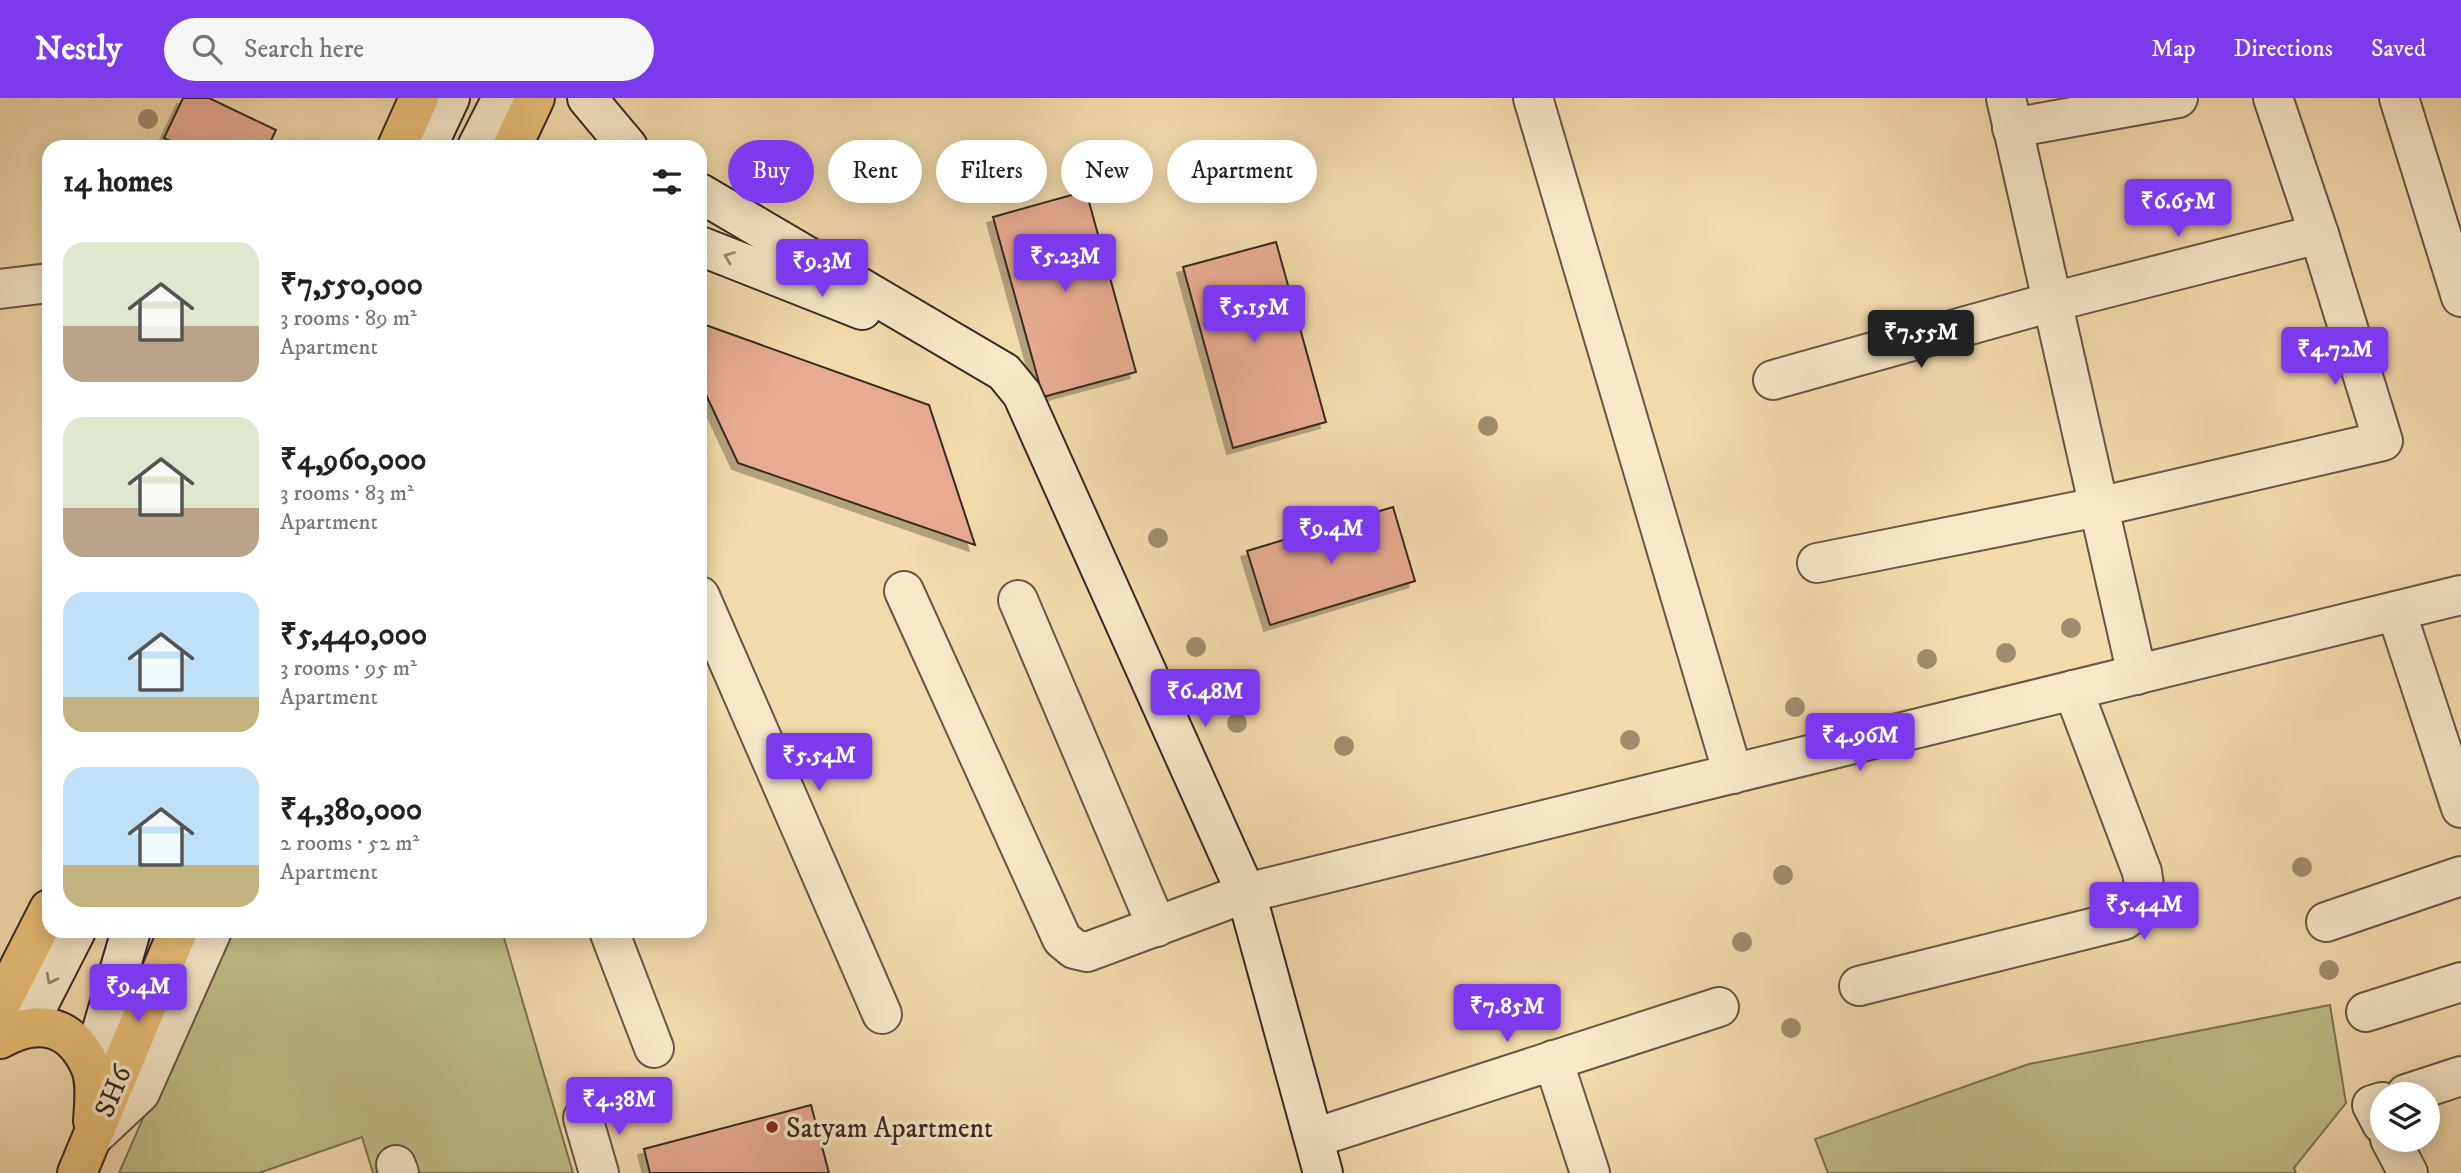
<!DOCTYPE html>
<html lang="en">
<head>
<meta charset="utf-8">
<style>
	:root { --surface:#fff; --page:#f6f6f6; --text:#222; --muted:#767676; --accent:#7c3aed }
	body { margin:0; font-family:"IM FELL DW Pica",serif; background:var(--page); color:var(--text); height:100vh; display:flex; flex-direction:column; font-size:26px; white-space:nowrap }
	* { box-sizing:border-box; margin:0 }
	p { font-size:23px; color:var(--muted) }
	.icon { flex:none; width:38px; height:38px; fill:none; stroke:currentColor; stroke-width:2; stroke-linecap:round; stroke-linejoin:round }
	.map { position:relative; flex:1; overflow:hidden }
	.sheet { position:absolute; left:42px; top:42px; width:665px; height:798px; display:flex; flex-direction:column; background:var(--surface); border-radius:21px; box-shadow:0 4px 18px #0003 }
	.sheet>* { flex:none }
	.hud { position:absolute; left:728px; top:42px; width:665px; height:63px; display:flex; gap:14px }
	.tools { position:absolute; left:2370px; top:984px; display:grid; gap:14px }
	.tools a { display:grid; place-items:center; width:70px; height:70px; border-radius:50%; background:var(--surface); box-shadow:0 4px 18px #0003; font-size:35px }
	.price { position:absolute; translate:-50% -60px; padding:0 16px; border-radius:7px; background:var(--accent); color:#fff; font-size:23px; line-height:46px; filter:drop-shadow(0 2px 4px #0008) }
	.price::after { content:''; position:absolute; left:50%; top:42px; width:21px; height:16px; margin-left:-10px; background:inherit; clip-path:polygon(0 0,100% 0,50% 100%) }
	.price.on { background:#222; color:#fff }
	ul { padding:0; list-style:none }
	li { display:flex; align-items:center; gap:21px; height:175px; padding:0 21px }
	li span { display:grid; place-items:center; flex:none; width:196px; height:140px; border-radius:21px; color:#555 }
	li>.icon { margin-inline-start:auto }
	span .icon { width:84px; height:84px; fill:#fffc; stroke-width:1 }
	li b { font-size:30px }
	h2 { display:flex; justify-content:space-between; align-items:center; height:84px; padding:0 21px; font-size:30px }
	.pill { padding:0 24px; border-radius:32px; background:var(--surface); box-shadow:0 4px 18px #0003; font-size:24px; line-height:63px }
	.pill.on { background:var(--accent); color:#fff }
	header { display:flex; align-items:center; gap:42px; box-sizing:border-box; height:98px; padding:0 35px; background:var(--accent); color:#fff }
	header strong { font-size:33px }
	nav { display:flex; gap:38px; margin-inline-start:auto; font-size:24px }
	.search { width:490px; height:63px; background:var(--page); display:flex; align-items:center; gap:18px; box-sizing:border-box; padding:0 24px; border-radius:38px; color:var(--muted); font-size:26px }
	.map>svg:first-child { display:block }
	.green { fill:#bfbe85; stroke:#7a7454; stroke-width:2 }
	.building { fill:#e8ab92; stroke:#362924; stroke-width:2; filter:url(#shadow) }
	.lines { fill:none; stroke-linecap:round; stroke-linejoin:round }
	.street-casing { stroke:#655646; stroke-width:42 }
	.secondary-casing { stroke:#362924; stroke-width:42 }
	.primary-casing { stroke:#362924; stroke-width:42 }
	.street { stroke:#f6e8c8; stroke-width:38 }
	.secondary { stroke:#f6e8c8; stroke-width:38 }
	.primary { stroke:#e8be76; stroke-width:38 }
	.tree { fill:#9d8d6e }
	.oneway { stroke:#968876 }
	.poi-dot { fill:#8f2418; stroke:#f6e8c8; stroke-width:2.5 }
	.labels { text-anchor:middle; stroke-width:7; stroke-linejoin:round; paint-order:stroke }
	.street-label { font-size:28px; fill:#362924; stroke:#f6e8c8 }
	.poi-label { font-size:28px; fill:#362924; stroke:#f6e8c8; text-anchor:start }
</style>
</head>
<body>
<header>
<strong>Nestly</strong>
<div class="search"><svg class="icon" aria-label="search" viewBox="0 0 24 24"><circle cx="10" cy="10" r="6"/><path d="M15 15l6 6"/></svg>Search here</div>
<nav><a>Map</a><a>Directions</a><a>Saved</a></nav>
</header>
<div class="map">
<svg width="2461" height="1075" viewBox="0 0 2461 1075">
	<defs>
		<filter id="shadow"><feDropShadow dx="-6" dy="6" stdDeviation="0" flood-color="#0004"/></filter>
	</defs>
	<rect width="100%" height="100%" fill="#f1dbab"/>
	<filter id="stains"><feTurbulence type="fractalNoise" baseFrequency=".00286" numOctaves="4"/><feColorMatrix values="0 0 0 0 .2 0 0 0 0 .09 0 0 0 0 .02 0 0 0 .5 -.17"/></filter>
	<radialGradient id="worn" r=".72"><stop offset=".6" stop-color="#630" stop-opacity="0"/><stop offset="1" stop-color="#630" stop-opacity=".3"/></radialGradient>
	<g class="green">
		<polygon points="225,833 502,833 573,1075 373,1075 362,1039 259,1075 119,1075"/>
		<polygon points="2330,907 2346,1005 2294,1070 2296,1075 1828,1075 1815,1041 2029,966"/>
	</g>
	<g class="building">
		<polygon points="183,0 209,0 276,32 268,49 182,49 164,40"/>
		<polygon points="1086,93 1136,274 1043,299 993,119"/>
		<polygon points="1276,144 1326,324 1233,350 1183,169"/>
		<polygon points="700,225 929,307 975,447 738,365 700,284"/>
		<polygon points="1393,409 1415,483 1270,527 1247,453"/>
		<polygon points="811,1007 829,1075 650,1075 644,1051"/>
	</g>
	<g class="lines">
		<g class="street-casing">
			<g id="street">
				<polyline points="1533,0 1733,676"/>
				<polyline points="2006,0 2137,577"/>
				<polyline points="2399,0 2461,199"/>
				<polyline points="2012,30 2178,0"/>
				<polyline points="0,191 49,185"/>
				<polyline points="1773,282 2052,204 2319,136"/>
				<polyline points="1817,465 2098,409 2383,343 2319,136 2273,0"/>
				<polyline points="904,493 1062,841 1074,851 1087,854 1246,795 2461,497"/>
				<polyline points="700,498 882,916"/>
				<polyline points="1018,502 1157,829"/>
				<polyline points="2396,513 2461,710"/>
				<polyline points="2326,824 2461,778"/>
				<polyline points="609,833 654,950"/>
				<polyline points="1859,888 2124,822 2141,809 2145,794 2142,774 2073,592"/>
				<polyline points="2366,914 2461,884"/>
				<polyline points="1553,962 1590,1075"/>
				<polyline points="2406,996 2461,978"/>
				<polyline points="2382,1004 2372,1007 2382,1026"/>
				<polyline points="583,1020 599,1075"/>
				<polyline points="93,1039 140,995 212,833"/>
				<polyline points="1314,1040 1719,909"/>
				<polyline points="2390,1041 2408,1075"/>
				<polyline points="396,1067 399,1075"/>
			</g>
		</g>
		<g class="secondary-casing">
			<g id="secondary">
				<polyline points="587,0 628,49"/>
				<polyline points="427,49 450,0"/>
				<polyline points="477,49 502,0"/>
				<polyline points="700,95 1004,274 1022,296 1246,795 1323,1075"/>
				<polyline points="700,148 862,212"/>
				<polyline points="27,929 76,833"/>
				<polyline points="91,969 131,833"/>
			</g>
		</g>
		<g class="primary-casing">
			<g id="primary">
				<polyline points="397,49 419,0"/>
				<polyline points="512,49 535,0"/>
				<polyline points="0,907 49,811"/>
				<path d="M0 941C38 920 71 926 90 968 97 984 94 1006 93 1023"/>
				<polyline points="77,1075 178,833"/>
			</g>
		</g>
		<use href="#street" class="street"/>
		<use href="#secondary" class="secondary"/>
		<use href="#primary" class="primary"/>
	</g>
	<g class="tree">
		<circle cx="148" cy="21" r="10"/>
		<circle cx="1488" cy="328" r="10"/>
		<circle cx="1158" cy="440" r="10"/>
		<circle cx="2071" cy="530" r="10"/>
		<circle cx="1196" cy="549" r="10"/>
		<circle cx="2006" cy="555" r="10"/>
		<circle cx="1927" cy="561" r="10"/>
		<circle cx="1795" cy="609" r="10"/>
		<circle cx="1237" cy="625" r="10"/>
		<circle cx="1630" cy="642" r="10"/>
		<circle cx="1344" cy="648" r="10"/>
		<circle cx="2302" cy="769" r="10"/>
		<circle cx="1783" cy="777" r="10"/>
		<circle cx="1742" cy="844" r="10"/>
		<circle cx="2329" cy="872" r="10"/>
		<circle cx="1791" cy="930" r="10"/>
	</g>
	<defs><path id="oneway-chevron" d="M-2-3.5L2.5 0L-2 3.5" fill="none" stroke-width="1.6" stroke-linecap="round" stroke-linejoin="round" transform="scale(1.75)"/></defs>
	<g class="oneway">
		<use href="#oneway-chevron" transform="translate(729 159) rotate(-159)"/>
		<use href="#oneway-chevron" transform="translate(51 881) rotate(117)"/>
	</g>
	<circle class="poi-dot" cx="772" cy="1029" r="7"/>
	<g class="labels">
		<g class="street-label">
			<text transform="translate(112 993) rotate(-67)" y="10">SH6</text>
		</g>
		<g class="poi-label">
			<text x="786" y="1039">Satyam Apartment</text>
		</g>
	</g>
	<rect width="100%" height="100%" filter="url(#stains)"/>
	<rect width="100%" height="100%" fill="url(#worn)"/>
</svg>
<div class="tools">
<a><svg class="icon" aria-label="layers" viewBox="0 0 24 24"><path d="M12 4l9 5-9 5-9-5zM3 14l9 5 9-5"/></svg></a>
</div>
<b class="price" style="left:2178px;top:141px">₹6.65M</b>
<b class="price" style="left:1065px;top:196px">₹5.23M</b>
<b class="price" style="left:822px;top:201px">₹9.3M</b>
<b class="price" style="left:1254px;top:247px">₹5.15M</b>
<b class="price on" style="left:1921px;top:272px">₹7.55M</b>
<b class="price" style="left:2335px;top:289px">₹4.72M</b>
<b class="price" style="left:1331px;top:468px">₹9.4M</b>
<b class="price" style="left:1205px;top:631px">₹6.48M</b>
<b class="price" style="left:1860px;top:675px">₹4.96M</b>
<b class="price" style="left:819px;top:695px">₹5.54M</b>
<b class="price" style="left:2144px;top:844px">₹5.44M</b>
<b class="price" style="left:138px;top:926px">₹9.4M</b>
<b class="price" style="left:1507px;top:946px">₹7.85M</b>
<b class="price" style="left:619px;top:1039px">₹4.38M</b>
<div class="hud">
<a class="pill on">Buy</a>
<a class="pill">Rent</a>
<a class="pill">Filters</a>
<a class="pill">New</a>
<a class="pill">Apartment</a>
</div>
<section class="sheet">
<h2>14 homes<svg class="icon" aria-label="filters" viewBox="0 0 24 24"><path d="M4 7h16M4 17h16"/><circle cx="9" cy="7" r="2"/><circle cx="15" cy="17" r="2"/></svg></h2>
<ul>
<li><span style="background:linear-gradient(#dfe7d0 60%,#b9a48a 0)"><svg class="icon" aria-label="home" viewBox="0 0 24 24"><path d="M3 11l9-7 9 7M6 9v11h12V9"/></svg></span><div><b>₹7,550,000</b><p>3 rooms · 89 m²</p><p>Apartment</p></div></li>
<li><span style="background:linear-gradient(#dfe7d0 65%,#b9a48a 0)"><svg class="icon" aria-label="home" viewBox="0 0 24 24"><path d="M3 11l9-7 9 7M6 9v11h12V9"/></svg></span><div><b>₹4,960,000</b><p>3 rooms · 83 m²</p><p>Apartment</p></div></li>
<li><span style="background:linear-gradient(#bfe0f5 75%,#c2b280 0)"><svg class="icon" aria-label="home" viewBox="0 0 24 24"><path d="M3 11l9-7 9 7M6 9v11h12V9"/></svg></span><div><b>₹5,440,000</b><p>3 rooms · 95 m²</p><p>Apartment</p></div></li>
<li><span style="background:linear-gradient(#bfe0f5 70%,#c2b280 0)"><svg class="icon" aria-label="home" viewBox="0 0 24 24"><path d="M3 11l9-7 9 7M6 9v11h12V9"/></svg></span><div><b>₹4,380,000</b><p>2 rooms · 52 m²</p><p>Apartment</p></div></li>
</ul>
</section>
</div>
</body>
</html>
